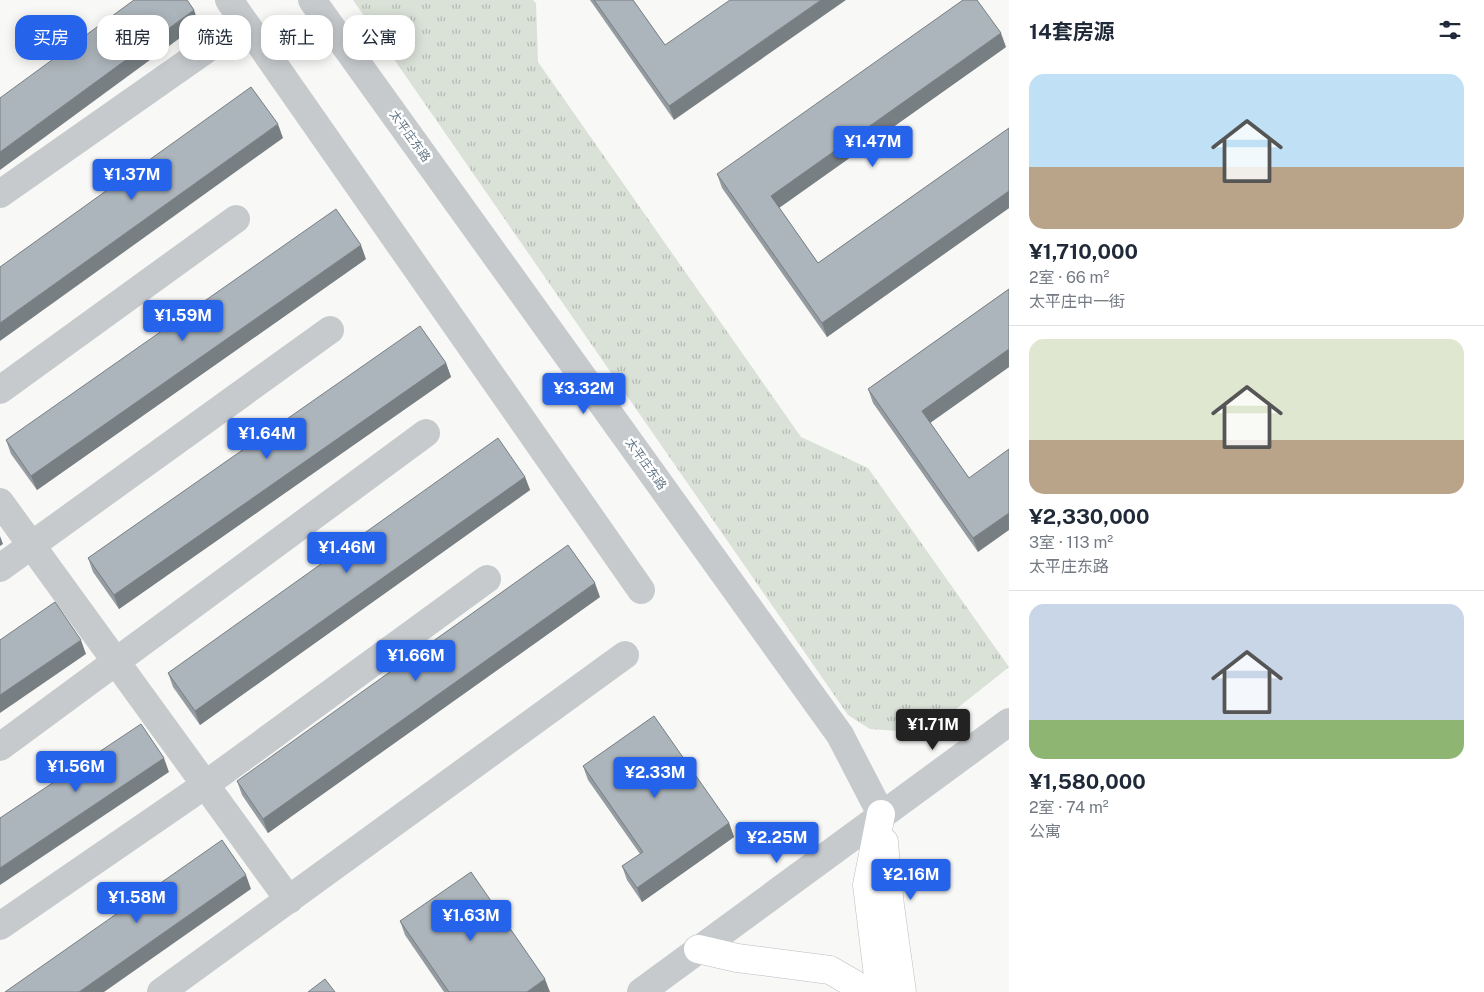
<!DOCTYPE html>
<html lang="zh">
<head>
<meta charset="utf-8">
<style>
	:root { --surface:#fff; --page:#f6f6f7; --text:#1f2937; --muted:#747a83; --line:#e0e1e3; --accent:#2563eb }
	body { margin:0; font-family:"Public Sans","Noto Sans SC",sans-serif; background:var(--page); color:var(--text); height:100vh; display:flex; flex-direction:column; font-size:19px; white-space:nowrap }
	* { box-sizing:border-box; margin:0 }
	p { font-size:16px; color:var(--muted) }
	.icon { flex:none; width:28px; height:28px; fill:none; stroke:currentColor; stroke-width:2; stroke-linecap:round; stroke-linejoin:round }
	.map { position:relative; flex:1; overflow:hidden }
	.details { display:flex; flex-direction:column; background:var(--surface); width:475px }
	.details>* { flex:none }
	.top-card { position:absolute; left:15px; top:15px; width:475px; height:45px; display:flex; gap:10px }
	.price { position:absolute; translate:-50% -42px; padding:0 11px; border-radius:5px; background:var(--accent); color:#fff; font-size:16px; line-height:32px; filter:drop-shadow(0 1px 2px #0008) }
	.price::after { content:''; position:absolute; left:50%; top:30px; width:15px; height:11px; margin-left:-8px; background:inherit; clip-path:polygon(0 0,100% 0,50% 100%) }
	.price.on { background:#222; color:#fff }
	ul { padding:0; list-style:none }
	li { display:grid; align-content:center; gap:10px; height:265px; padding:0 20px }
	li+li { border-top:1px solid var(--line) }
	li span { display:grid; place-items:center; height:155px; border-radius:15px; color:#555 }
	li>.icon { margin-inline-start:auto }
	span .icon { width:90px; height:90px; fill:#fffc; stroke-width:1 }
	li b { font-size:21px }
	h2 { display:flex; justify-content:space-between; align-items:center; height:60px; padding:0 20px; font-size:21px }
	.pill { padding:0 18px; border-radius:15px; background:var(--surface); box-shadow:0 2px 12px #0003; font-size:18px; line-height:45px }
	.pill.on { background:var(--accent); color:#fff }
	main { display:flex; flex:1; min-height:0 }
	.map>svg:first-child { display:block }
	.park { fill:url(#park-tufts) }
	.lines { fill:none; stroke-linecap:round; stroke-linejoin:round }
	.major-casing { stroke:#b9bdc1; stroke-width:29 }
	.minor { stroke:#c6cacd; stroke-width:28 }
	.major { stroke:#fff; stroke-width:28 }
	.wall { fill:#949ca1 }
	.shaded-wall { fill:#787f83 }
	.building { fill:#acb5bb; stroke:#787f83 }
	.labels { text-anchor:middle; stroke-width:5; stroke-linejoin:round; paint-order:stroke }
	.street-label { font-size:12px; fill:#667888; stroke:#fff }
</style>
</head>
<body>
<main>
<div class="map">
<svg width="1009" height="992" viewBox="0 0 1009 992">
	<defs>
		<pattern id="park-tufts" width="24" height="20" patternUnits="userSpaceOnUse" patternTransform="scale(1.25)"><rect width="24" height="20" fill="#dae1d7"/><path d="M3 7l-1-3M5 7V3M7 7l1-3M15 17l-1-3M17 17v-4M19 17l1-3" fill="none" stroke="#b5bbb4"/></pattern>
	</defs>
	<rect width="100%" height="100%" fill="#f8f8f6"/>
	<polygon class="park" points="353,0 533,0 536,3 538,62 801,437 868,468 1009,667 926,733 870,729 848,715"/>
	<g class="lines">
		<g class="major-casing">
			<g id="major">
				<polyline points="884,842 890,906 902,992"/>
				<polyline points="698,949 737,958 830,970 868,992"/>
				<polyline points="880,992 867,885 881,814"/>
			</g>
		</g>
		<g class="minor">
			<polyline points="229,0 641,590"/>
			<polyline points="312,0 840,735 881,814"/>
			<polyline points="0,194 244,23"/>
			<polyline points="0,390 236,219"/>
			<polyline points="0,502 289,900"/>
			<polyline points="0,568 330,330"/>
			<polyline points="0,747 426,433"/>
			<polyline points="0,926 205,785 487,579"/>
			<polyline points="161,992 625,655"/>
			<polyline points="641,992 1009,722"/>
		</g>
		<use href="#major" class="major"/>
	</g>
	<g class="wall">
		<polygon points="590,0 633,0 665,45 674,120"/>
		<polygon points="1006,47 779,208 818,263 1009,128 1009,208 827,337 722,188 717,174"/>
		<polygon points="366,259 37,490 11,454 6,440"/>
		<polygon points="1009,289 1009,367 930,423 969,478 978,552 873,403 868,389"/>
		<polygon points="446,363 451,377 119,609 93,572 88,558"/>
		<polygon points="525,477 530,490 200,725 173,687 168,673"/>
		<polygon points="600,597 268,833 242,795 237,781"/>
		<polygon points="583,766 729,823 734,837 642,902 627,880 622,866 640,854 588,780"/>
		<polygon points="400,921 550,992 444,992 405,935"/>
	</g>
	<g class="shaded-wall">
		<polygon points="821,0 846,0 674,120 669,106"/>
		<polygon points="194,10 199,24 0,170 0,152"/>
		<polygon points="1001,33 1006,47 776,210 771,196"/>
		<polygon points="278,124 283,138 0,341 0,323"/>
		<polygon points="1009,191 1009,208 827,337 822,323"/>
		<polygon points="361,245 366,259 37,490 31,476"/>
		<polygon points="1009,349 1009,367 927,425 922,411"/>
		<polygon points="446,363 451,377 119,609 114,595"/>
		<polygon points="525,477 530,490 200,725 195,711"/>
		<polygon points="1009,513 1009,530 978,552 973,538"/>
		<polygon points="0,536 3,544 0,546"/>
		<polygon points="595,583 600,597 268,833 263,819"/>
		<polygon points="81,640 86,654 0,713 0,695"/>
		<polygon points="164,758 169,772 0,885 0,868"/>
		<polygon points="729,823 734,837 642,902 637,888"/>
		<polygon points="246,875 251,889 104,992 79,992"/>
		<polygon points="545,979 550,992 527,992"/>
	</g>
	<g class="building">
		<polygon points="134,0 187,0 194,10 0,152 0,98"/>
		<polygon points="594,0 633,0 665,45 730,0 821,0 669,106"/>
		<polygon points="963,0 977,0 1001,33 771,196 818,263 1009,128 1009,191 822,323 717,174"/>
		<polygon points="251,87 278,124 0,323 0,267"/>
		<polygon points="336,209 361,245 31,476 6,440"/>
		<polygon points="1009,289 1009,349 922,411 969,478 1009,449 1009,513 973,538 868,389"/>
		<polygon points="420,326 446,363 114,595 88,558"/>
		<polygon points="498,438 525,477 195,711 168,673"/>
		<polygon points="568,545 595,583 263,819 237,781"/>
		<polygon points="55,602 81,640 0,695 0,640"/>
		<polygon points="654,716 729,823 637,888 622,866 643,852 583,766"/>
		<polygon points="141,724 164,758 0,868 0,818"/>
		<polygon points="222,840 246,875 79,992 5,992"/>
		<polygon points="471,872 545,979 527,992 449,992 400,921"/>
		<polygon points="325,979 335,992 308,992"/>
	</g>
	<g class="labels">
		<g class="street-label">
			<text transform="translate(410 136) rotate(54)" y="4">太平庄东路</text>
			<text transform="translate(646 464) rotate(54)" y="4">太平庄东路</text>
		</g>
	</g>
</svg>
<b class="price" style="left:873px;top:168px">¥1.47M</b>
<b class="price" style="left:132px;top:201px">¥1.37M</b>
<b class="price" style="left:183px;top:342px">¥1.59M</b>
<b class="price" style="left:584px;top:415px">¥3.32M</b>
<b class="price" style="left:267px;top:460px">¥1.64M</b>
<b class="price" style="left:347px;top:574px">¥1.46M</b>
<b class="price" style="left:416px;top:682px">¥1.66M</b>
<b class="price on" style="left:933px;top:751px">¥1.71M</b>
<b class="price" style="left:76px;top:793px">¥1.56M</b>
<b class="price" style="left:655px;top:799px">¥2.33M</b>
<b class="price" style="left:777px;top:864px">¥2.25M</b>
<b class="price" style="left:911px;top:901px">¥2.16M</b>
<b class="price" style="left:137px;top:924px">¥1.58M</b>
<b class="price" style="left:471px;top:942px">¥1.63M</b>
<div class="top-card">
<a class="pill on">买房</a>
<a class="pill">租房</a>
<a class="pill">筛选</a>
<a class="pill">新上</a>
<a class="pill">公寓</a>
</div>
</div>
<section class="details">
<h2>14套房源<svg class="icon" aria-label="filters" viewBox="0 0 24 24"><path d="M4 7h16M4 17h16"/><circle cx="9" cy="7" r="2"/><circle cx="15" cy="17" r="2"/></svg></h2>
<ul>
<li><span style="background:linear-gradient(#bfe0f5 60%,#b9a48a 0)"><svg class="icon" aria-label="home" viewBox="0 0 24 24"><path d="M3 11l9-7 9 7M6 9v11h12V9"/></svg></span><div><b>¥1,710,000</b><p>2室 · 66 m²</p><p>太平庄中一街</p></div></li>
<li><span style="background:linear-gradient(#dfe7d0 65%,#b9a48a 0)"><svg class="icon" aria-label="home" viewBox="0 0 24 24"><path d="M3 11l9-7 9 7M6 9v11h12V9"/></svg></span><div><b>¥2,330,000</b><p>3室 · 113 m²</p><p>太平庄东路</p></div></li>
<li><span style="background:linear-gradient(#c9d6e8 75%,#8fb573 0)"><svg class="icon" aria-label="home" viewBox="0 0 24 24"><path d="M3 11l9-7 9 7M6 9v11h12V9"/></svg></span><div><b>¥1,580,000</b><p>2室 · 74 m²</p><p>公寓</p></div></li>
</ul>
</section>
</main>
</body>
</html>
